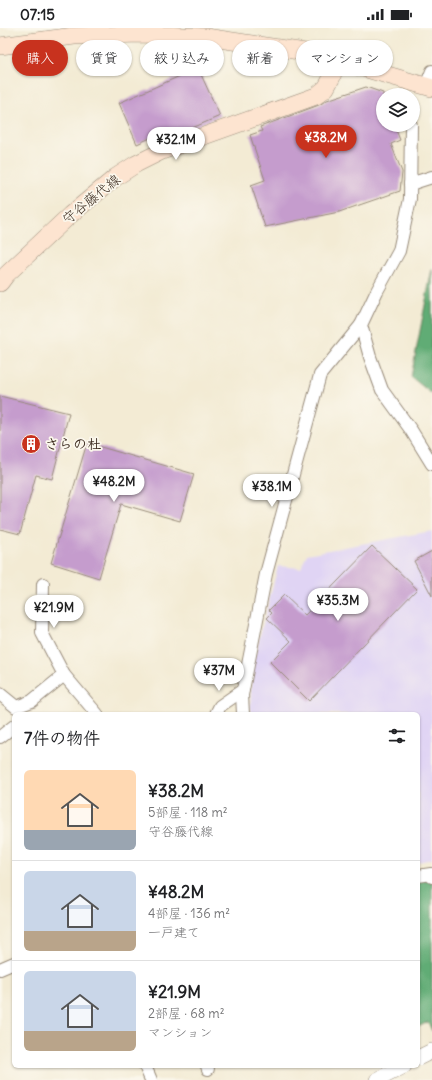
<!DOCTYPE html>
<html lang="ja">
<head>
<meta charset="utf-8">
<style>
	:root { --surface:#fff; --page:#f6f6f6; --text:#202124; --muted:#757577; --line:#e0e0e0; --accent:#c8321e }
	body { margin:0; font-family:Delius,"Klee One",sans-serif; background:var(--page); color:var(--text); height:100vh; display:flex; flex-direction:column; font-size:15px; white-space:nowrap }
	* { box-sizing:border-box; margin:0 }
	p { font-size:13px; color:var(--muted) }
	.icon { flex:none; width:22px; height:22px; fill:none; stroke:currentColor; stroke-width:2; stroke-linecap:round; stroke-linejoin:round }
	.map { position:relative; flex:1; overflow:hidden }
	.panel { position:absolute; left:12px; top:684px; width:408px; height:356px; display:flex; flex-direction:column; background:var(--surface); border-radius:6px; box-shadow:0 1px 3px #0004 }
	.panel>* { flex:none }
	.banner { position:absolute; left:12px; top:12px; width:408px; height:36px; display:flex; gap:8px }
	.controls { position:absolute; left:376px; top:60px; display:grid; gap:8px }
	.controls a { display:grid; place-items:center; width:44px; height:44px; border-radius:50%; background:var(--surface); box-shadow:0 1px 3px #0004; font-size:20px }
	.price { position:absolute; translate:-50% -34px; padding:0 9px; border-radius:14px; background:#fff; color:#222; font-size:13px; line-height:26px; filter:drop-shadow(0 1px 2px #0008) }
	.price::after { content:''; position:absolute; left:50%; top:24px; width:12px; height:9px; margin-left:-6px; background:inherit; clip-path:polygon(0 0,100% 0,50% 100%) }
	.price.selected { background:var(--accent); color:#fff }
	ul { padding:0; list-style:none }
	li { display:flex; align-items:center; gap:12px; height:100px; padding:0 12px }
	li+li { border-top:1px solid var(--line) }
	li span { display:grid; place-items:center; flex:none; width:112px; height:80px; border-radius:6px; color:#555 }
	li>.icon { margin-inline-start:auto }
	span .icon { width:48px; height:48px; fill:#fffc; stroke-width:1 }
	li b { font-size:17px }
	h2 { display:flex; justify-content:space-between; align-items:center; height:48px; padding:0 12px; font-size:17px }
	.chip { padding:0 14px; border-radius:18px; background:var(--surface); box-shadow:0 1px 3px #0004; font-size:14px; line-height:36px }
	.chip.selected { background:var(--accent); color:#fff }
	.status { display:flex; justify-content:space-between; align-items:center; height:28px; padding:0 20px; background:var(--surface); direction:ltr }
	.status svg { height:11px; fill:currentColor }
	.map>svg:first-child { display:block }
	.built { fill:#e0d4f4 }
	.forest { fill:#61ac74; stroke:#4e6b49 }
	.building { fill:#c59ccd }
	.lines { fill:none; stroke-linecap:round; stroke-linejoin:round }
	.minor-casing { stroke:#978a79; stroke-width:14 }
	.tertiary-casing { stroke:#978a79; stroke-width:16 }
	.secondary-casing { stroke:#978a79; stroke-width:18 }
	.minor { stroke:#fff; stroke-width:12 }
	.tertiary { stroke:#fff; stroke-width:15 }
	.secondary { stroke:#fde4d0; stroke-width:17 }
	.labels { text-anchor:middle; stroke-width:3.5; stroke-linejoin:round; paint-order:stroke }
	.street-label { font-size:14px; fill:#3b2a1e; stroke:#fbf7ec }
	.poi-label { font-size:14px; font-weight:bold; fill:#3b2a1e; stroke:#fbf7ec; text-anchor:start }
</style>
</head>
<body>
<div class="status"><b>07:15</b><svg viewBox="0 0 49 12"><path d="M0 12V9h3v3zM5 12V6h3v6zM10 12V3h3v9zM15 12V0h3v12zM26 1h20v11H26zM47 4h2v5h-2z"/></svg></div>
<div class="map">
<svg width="432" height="1052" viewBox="0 0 432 1052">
	<rect width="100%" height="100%" fill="#fbf7ec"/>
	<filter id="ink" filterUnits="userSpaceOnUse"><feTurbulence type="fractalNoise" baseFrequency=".025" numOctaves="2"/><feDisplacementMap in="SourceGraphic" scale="8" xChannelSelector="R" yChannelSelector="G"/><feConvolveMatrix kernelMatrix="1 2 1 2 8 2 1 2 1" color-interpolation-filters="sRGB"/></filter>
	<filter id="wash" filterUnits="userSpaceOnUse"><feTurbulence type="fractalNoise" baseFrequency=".012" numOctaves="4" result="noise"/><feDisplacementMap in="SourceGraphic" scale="16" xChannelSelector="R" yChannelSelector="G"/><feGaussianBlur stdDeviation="0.9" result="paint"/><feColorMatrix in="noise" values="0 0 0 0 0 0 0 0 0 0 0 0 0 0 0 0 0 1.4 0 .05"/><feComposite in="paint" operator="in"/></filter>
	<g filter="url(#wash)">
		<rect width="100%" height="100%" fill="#f3ebd4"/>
		<polygon class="built" points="432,503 432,831 418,834 418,686 250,686 252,638 278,538 301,540 307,526"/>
		<g class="forest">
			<polygon points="432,241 432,366 411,349"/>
			<polygon points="418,848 432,849 432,1003 428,994 418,999"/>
		</g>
		<g id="blocks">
			<g class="building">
				<polygon points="198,40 220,88 169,110 166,103 137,116 119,75"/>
				<polygon points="366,59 383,65 383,97 394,97 400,112 391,116 402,144 400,163 339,184 265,199 251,157 265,152 250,107 262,103 260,99 319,77 327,72"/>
				<polygon points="0,368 69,385 52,451 36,447 20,506 0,501"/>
				<polygon points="87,415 194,446 180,493 121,476 99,550 51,535"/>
				<polygon points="372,518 417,561 309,673 270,634 291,613 267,590 272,585 269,582 284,567 305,587"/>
				<polygon points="432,523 432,568 414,533"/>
			</g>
		</g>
	</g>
	<g filter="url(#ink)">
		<use href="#blocks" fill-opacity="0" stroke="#978a79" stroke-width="1"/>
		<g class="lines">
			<g class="minor-casing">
				<g id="minor">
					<polyline points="426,58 432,43"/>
					<polyline points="411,97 410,171 399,223 377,263 361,297 370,329 382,362 411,402 432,436"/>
					<polyline points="410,156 432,149"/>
					<polyline points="43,556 42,605 64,647 97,686"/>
					<polyline points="0,666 16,679 32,673 64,647"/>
					<polyline points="216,686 220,678 243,662"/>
					<polyline points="243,686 242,667 266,546 320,347 361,297"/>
					<polyline points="0,709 14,698"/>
					<polyline points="418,848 431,846 432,849"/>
					<polyline points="0,941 14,935"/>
					<polyline points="145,1038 151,1052"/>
					<polyline points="207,1038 208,1041"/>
				</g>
			</g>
			<g class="tertiary-casing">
				<g id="tertiary">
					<polyline points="418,1030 432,1023"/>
					<polyline points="377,1052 404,1038"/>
				</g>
			</g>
			<g class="secondary-casing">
				<g id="secondary">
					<polyline points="0,18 74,8 140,6 206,9 312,25 432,60"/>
					<polyline points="0,255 6,247 70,187 116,149 136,136 162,123 316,68 326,60 332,49 336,32"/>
				</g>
			</g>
			<use href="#minor" class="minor"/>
			<use href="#tertiary" class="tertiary"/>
			<use href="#secondary" class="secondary"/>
		</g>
	</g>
	<defs>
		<g id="building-disc" transform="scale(1)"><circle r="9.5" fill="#c8321e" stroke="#fbf7ec"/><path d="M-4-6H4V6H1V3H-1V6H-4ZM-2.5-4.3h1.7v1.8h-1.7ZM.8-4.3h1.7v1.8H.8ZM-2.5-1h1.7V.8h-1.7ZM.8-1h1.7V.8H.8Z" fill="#fff"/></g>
	</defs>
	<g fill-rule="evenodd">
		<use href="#building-disc" x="31" y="416"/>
	</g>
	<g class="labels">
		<g class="street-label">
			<text transform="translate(91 171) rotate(-39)" y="5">守谷藤代線</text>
		</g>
		<g class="poi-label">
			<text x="45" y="421">さらの杜</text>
		</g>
	</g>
</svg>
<div class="controls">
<a><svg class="icon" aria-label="layers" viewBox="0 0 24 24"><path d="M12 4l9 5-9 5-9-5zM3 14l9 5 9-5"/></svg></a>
</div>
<b class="price selected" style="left:326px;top:131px">¥38.2M</b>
<b class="price" style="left:176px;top:133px">¥32.1M</b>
<b class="price" style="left:114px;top:475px">¥48.2M</b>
<b class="price" style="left:272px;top:480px">¥38.1M</b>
<b class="price" style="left:338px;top:594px">¥35.3M</b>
<b class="price" style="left:54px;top:601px">¥21.9M</b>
<b class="price" style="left:219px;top:664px">¥37M</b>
<div class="banner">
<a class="chip selected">購入</a>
<a class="chip">賃貸</a>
<a class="chip">絞り込み</a>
<a class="chip">新着</a>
<a class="chip">マンション</a>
</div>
<section class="panel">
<h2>7件の物件<svg class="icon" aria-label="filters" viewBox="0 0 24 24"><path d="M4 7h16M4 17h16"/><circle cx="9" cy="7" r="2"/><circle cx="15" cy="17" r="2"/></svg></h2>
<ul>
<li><span style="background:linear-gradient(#ffd9b3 75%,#9aa5b1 0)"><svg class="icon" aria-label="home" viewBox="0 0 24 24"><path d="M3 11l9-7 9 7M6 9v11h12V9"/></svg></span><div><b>¥38.2M</b><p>5部屋 · 118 m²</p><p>守谷藤代線</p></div></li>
<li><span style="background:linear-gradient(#c9d6e8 75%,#b9a48a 0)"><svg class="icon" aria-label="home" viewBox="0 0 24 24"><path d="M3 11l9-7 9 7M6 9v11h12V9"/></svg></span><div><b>¥48.2M</b><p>4部屋 · 136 m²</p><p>一戸建て</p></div></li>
<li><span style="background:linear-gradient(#c9d6e8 75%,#b9a48a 0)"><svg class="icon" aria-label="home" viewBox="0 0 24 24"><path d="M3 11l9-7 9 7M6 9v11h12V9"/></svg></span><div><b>¥21.9M</b><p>2部屋 · 68 m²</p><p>マンション</p></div></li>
</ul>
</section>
</div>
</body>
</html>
